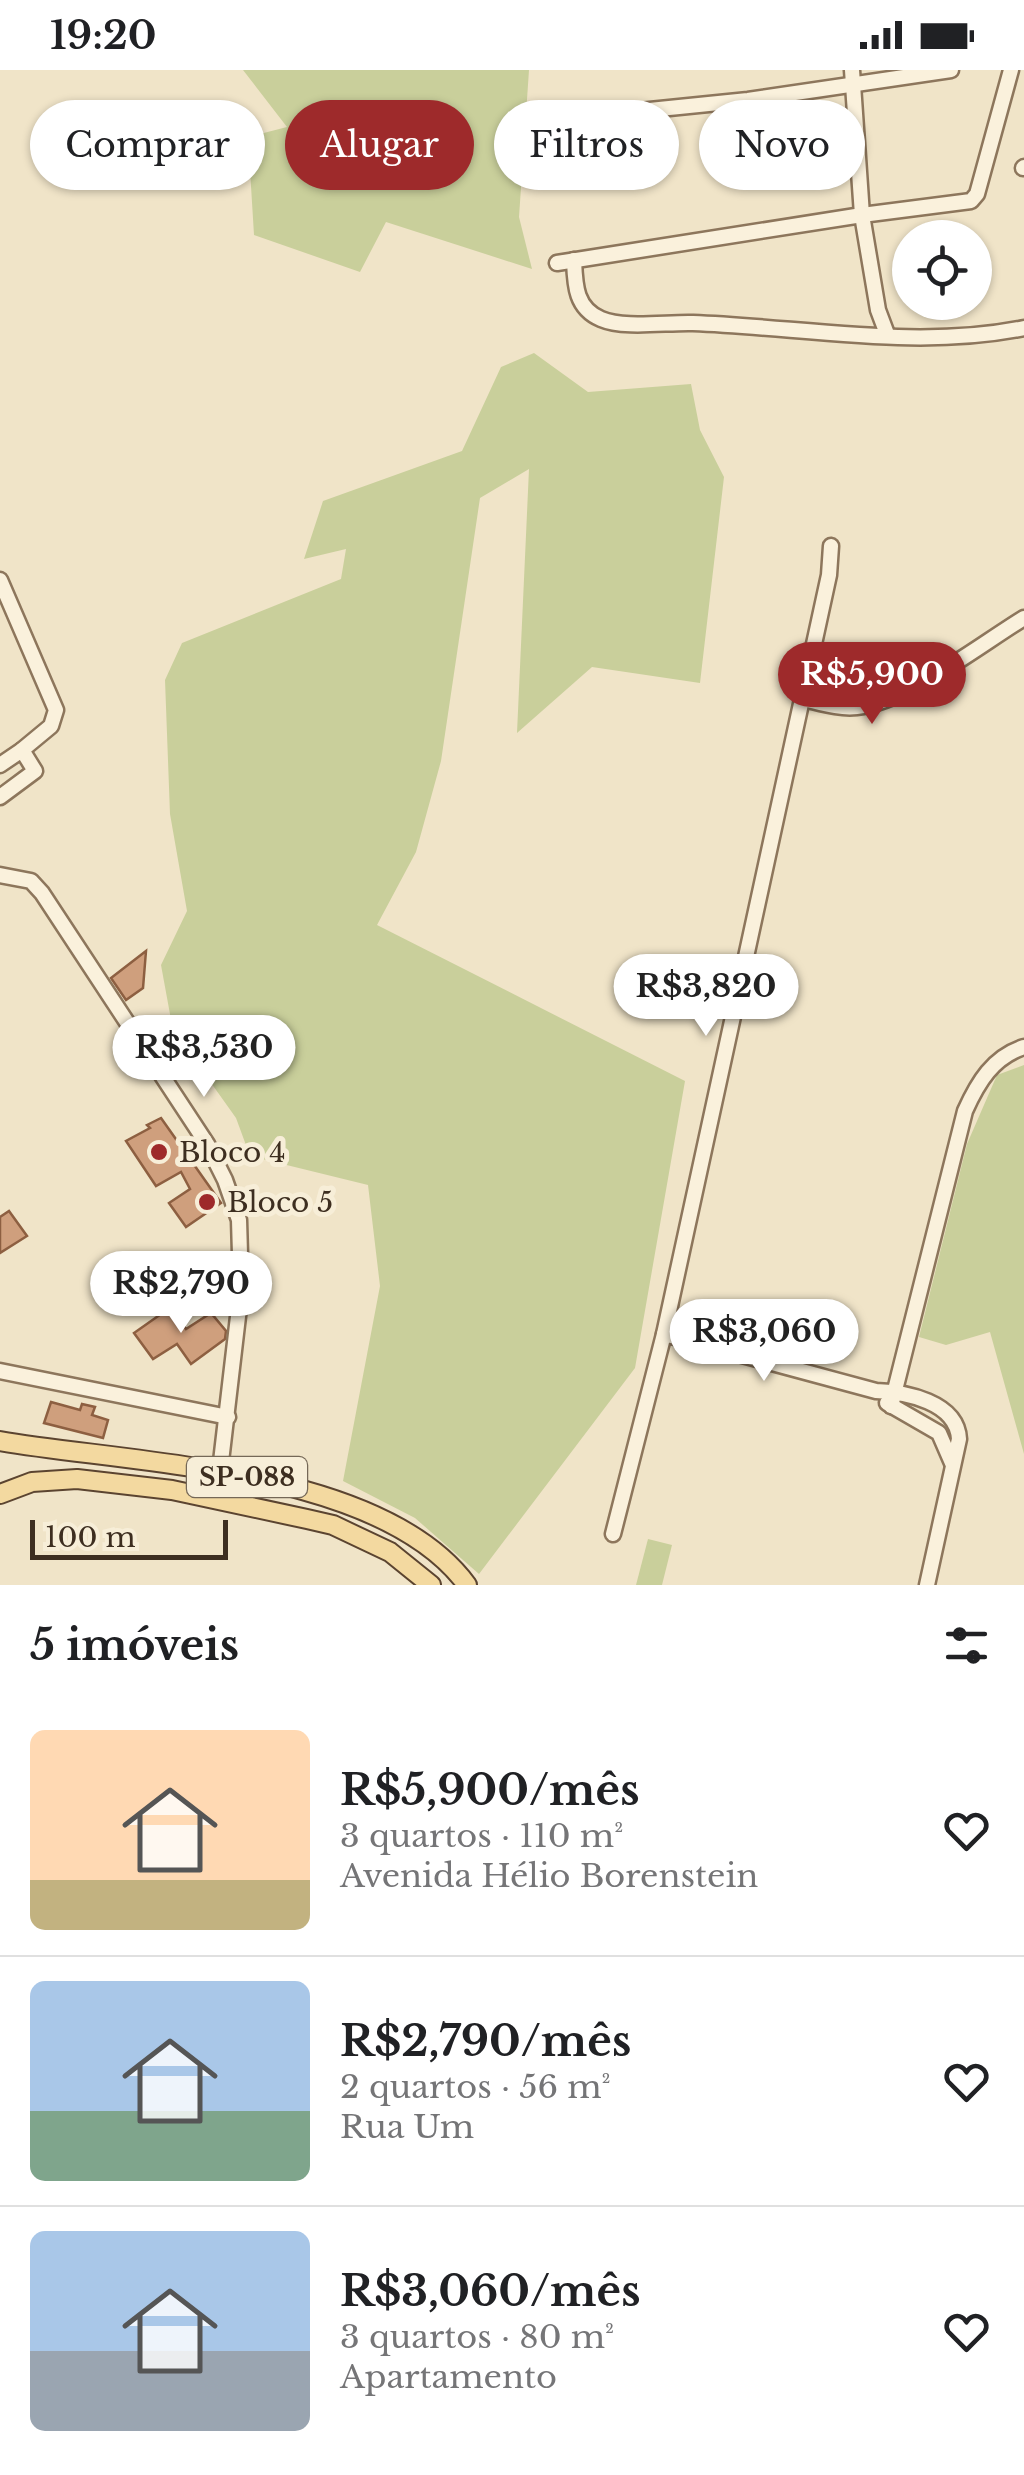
<!DOCTYPE html>
<html lang="pt">
<head>
<meta charset="utf-8">
<style>
	:root { --surface:#fff; --page:#f6f6f6; --text:#202124; --muted:#757577; --line:#e0e0e0; --accent:#9e2a2b }
	body { margin:0; font-family:"Libre Baskerville",serif; background:var(--page); color:var(--text); height:100vh; display:flex; flex-direction:column; font-size:38px; white-space:nowrap }
	* { box-sizing:border-box; margin:0 }
	p { font-size:32px; color:var(--muted) }
	.icon { flex:none; width:55px; height:55px; fill:none; stroke:currentColor; stroke-width:2; stroke-linecap:round; stroke-linejoin:round }
	.map { position:relative; height:1515px; overflow:hidden }
	.side { display:flex; flex-direction:column; background:var(--surface); flex:1 }
	.side>* { flex:none }
	.banner { position:absolute; left:30px; top:30px; width:965px; height:90px; display:flex; gap:20px }
	.fabs { position:absolute; left:892px; top:150px; display:grid; gap:20px }
	.fabs a { display:grid; place-items:center; width:100px; height:100px; border-radius:50%; background:var(--surface); box-shadow:0 2px 8px #0004; font-size:50px }
	.scale { position:absolute; left:30px; bottom:25px; width:198px; box-sizing:border-box; padding-left:10px; border:5px solid #3d2e20; border-top:0; font-size:28px; line-height:35px; white-space:nowrap; color:#3d2e20; -webkit-text-stroke:8px #f7eed8; paint-order:stroke }
	.price { position:absolute; translate:-50% -85px; padding:0 22px; border-radius:35px; background:#fff; color:#222; font-size:32px; line-height:65px; filter:drop-shadow(0 2px 5px #0008) }
	.price::after { content:''; position:absolute; left:50%; top:60px; width:30px; height:22px; margin-left:-15px; background:inherit; clip-path:polygon(0 0,100% 0,50% 100%) }
	.price.on { background:var(--accent); color:#fff }
	ul { padding:0; list-style:none }
	li { display:flex; align-items:center; gap:30px; height:250px; padding:0 30px }
	li+li { border-top:2px solid var(--line) }
	li span { display:grid; place-items:center; flex:none; width:280px; height:200px; border-radius:15px; color:#555 }
	li>.icon { margin-inline-start:auto }
	span .icon { width:120px; height:120px; fill:#fffc; stroke-width:1 }
	li b { font-size:42px }
	h2 { display:flex; justify-content:space-between; align-items:center; height:120px; padding:0 30px; font-size:42px }
	.chip { padding:0 35px; border-radius:45px; background:var(--surface); box-shadow:0 2px 8px #0004; font-size:35px; line-height:90px }
	.chip.on { background:var(--accent); color:#fff }
	.status { display:flex; justify-content:space-between; align-items:center; height:70px; padding:0 50px; background:var(--surface); direction:ltr }
	.status svg { height:28px; fill:currentColor }
	.map>svg:first-child { display:block }
	.green { fill:#c9cf9b }
	.building { fill:#cf9f7d; stroke:#8d5f41; stroke-width:2.5 }
	.lines { fill:none; stroke-linecap:round; stroke-linejoin:round }
	.minor-casing { stroke:#8d765c; stroke-width:19 }
	.major-casing { stroke:#5b4430; stroke-width:22 }
	.minor { stroke:#faf1dc; stroke-width:14 }
	.major { stroke:#f3d9a0; stroke-width:18 }
	.poi-dot { fill:#9e2a2b; stroke:#f7eed8; stroke-width:4 }
	.labels { text-anchor:middle; stroke-width:10; stroke-linejoin:round; paint-order:stroke }
	.shield { fill:#f7eed8; stroke:#756857; stroke-width:2.5 }
	.shield-label { font-size:25px; font-weight:bold; fill:#3d2e20 }
	.poi-label { font-size:28px; fill:#3d2e20; stroke:#f7eed8; text-anchor:start }
</style>
</head>
<body>
<div class="status"><b>19:20</b><svg viewBox="0 0 49 12"><path d="M0 12V9h3v3zM5 12V6h3v6zM10 12V3h3v9zM15 12V0h3v12zM26 1h20v11H26zM47 4h2v5h-2z"/></svg></div>
<div class="map">
<svg width="1024" height="1515" viewBox="0 0 1024 1515">
	<rect width="100%" height="100%" fill="#f0e4c8"/>
	<g class="green">
		<polygon points="243,0 529,0 519,147 532,199 386,152 360,202 254,165 248,67 287,57"/>
		<polygon points="534,283 588,322 691,314 700,360 724,407 700,613 592,597 517,663 529,399 480,428 441,691 416,782 377,855 685,1011 635,1298 479,1504 415,1448 343,1411 380,1216 368,1115 250,1086 236,1048 199,996 185,993 174,966 161,895 187,841 170,744 165,610 182,573 341,509 346,479 304,489 323,431 462,381 501,297"/>
		<polygon points="1024,995 1024,1384 990,1262 946,1275 919,1267 967,1074 997,1005"/>
		<polygon points="648,1469 672,1475 662,1515 636,1515"/>
	</g>
	<g class="building">
		<polygon points="146,881 143,918 126,930 111,908"/>
		<polygon points="161,1048 221,1133 186,1157 169,1133 190,1119 181,1102 156,1116 126,1071 150,1058 147,1055"/>
		<polygon points="9,1141 27,1166 0,1183 0,1147"/>
		<polygon points="171,1237 186,1259 211,1243 226,1261 225,1269 191,1294 177,1274 153,1289 134,1263"/>
		<polygon points="51,1332 80,1340 82,1334 95,1337 92,1345 108,1350 103,1368 44,1353"/>
	</g>
	<g class="lines">
		<g class="minor-casing">
			<g id="minor">
				<polyline points="852,0 862,145 878,240 887,264"/>
				<polyline points="551,50 748,30 951,0"/>
				<polyline points="1023,98 1024,97"/>
				<path d="M574 190C575 214 575 238 601 249 624 259 667 252 693 253 802 257 917 280 1024 258"/>
				<polyline points="557,193 862,145 971,131 977,124 1011,0"/>
				<polyline points="0,510 56,640 51,656 22,680 35,701 0,727"/>
				<polyline points="812,586 845,596 900,623"/>
				<path d="M803 629C821 633 839 639 857 637 906 633 981 574 1024 548"/>
				<polyline points="0,695 22,680"/>
				<polyline points="0,805 31,811 42,823 207,1074 225,1110 239,1150 240,1184 241,1221 220,1400"/>
				<path d="M664 1264 876 1321C906 1322 957 1332 959 1369L927 1515"/>
				<polyline points="0,1301 228,1347"/>
				<polyline points="887,1333 939,1363 952,1393"/>
				<path d="M891 1336 965 1041C978 1012 993 987 1024 977"/>
				<polyline points="613,1464 664,1264 829,505 831,476"/>
			</g>
		</g>
		<g class="major-casing">
			<g id="major">
				<path d="M0 1371C133 1394 381 1398 467 1515"/>
				<polyline points="0,1424 32,1412 77,1409 172,1420 307,1449 333,1455 390,1482 431,1515"/>
			</g>
		</g>
		<use href="#minor" class="minor"/>
		<use href="#major" class="major"/>
	</g>
	<g class="poi-dot">
		<circle cx="159" cy="1082" r="10"/>
		<circle cx="207" cy="1132" r="10"/>
	</g>
	<g class="labels">
		<rect class="shield" x="187" y="1387" width="120" height="40" rx="8"/>
		<g class="shield-label">
			<text x="247" y="1416">SP-088</text>
		</g>
		<g class="poi-label">
			<text x="179" y="1092">Bloco 4</text>
			<text x="227" y="1142">Bloco 5</text>
		</g>
	</g>
</svg>
<div class="fabs">
<a><svg class="icon" aria-label="locate" viewBox="0 0 24 24"><circle cx="12" cy="12" r="6"/><path d="M12 2v4M12 18v4M2 12h4M18 12h4"/></svg></a>
</div>
<div class="scale">100 m</div>
<b class="price on" style="left:872px;top:657px">R$5,900</b>
<b class="price" style="left:706px;top:969px">R$3,820</b>
<b class="price" style="left:204px;top:1030px">R$3,530</b>
<b class="price" style="left:181px;top:1266px">R$2,790</b>
<b class="price" style="left:764px;top:1314px">R$3,060</b>
<div class="banner">
<a class="chip">Comprar</a>
<a class="chip on">Alugar</a>
<a class="chip">Filtros</a>
<a class="chip">Novo</a>
</div>
</div>
<section class="side">
<h2>5 imóveis<svg class="icon" aria-label="filters" viewBox="0 0 24 24"><path d="M4 7h16M4 17h16"/><circle cx="9" cy="7" r="2"/><circle cx="15" cy="17" r="2"/></svg></h2>
<ul>
<li><span style="background:linear-gradient(#ffd9b3 75%,#c2b280 0)"><svg class="icon" aria-label="home" viewBox="0 0 24 24"><path d="M3 11l9-7 9 7M6 9v11h12V9"/></svg></span><div><b>R$5,900/mês</b><p>3 quartos · 110 m²</p><p>Avenida Hélio Borenstein</p></div><svg class="icon" aria-label="heart" viewBox="0 0 24 24"><path d="M12 20l-8-8c-3-5 5-10 8-4 3-6 11-1 8 4z"/></svg></li>
<li><span style="background:linear-gradient(#a9c7e8 65%,#7fa58c 0)"><svg class="icon" aria-label="home" viewBox="0 0 24 24"><path d="M3 11l9-7 9 7M6 9v11h12V9"/></svg></span><div><b>R$2,790/mês</b><p>2 quartos · 56 m²</p><p>Rua Um</p></div><svg class="icon" aria-label="heart" viewBox="0 0 24 24"><path d="M12 20l-8-8c-3-5 5-10 8-4 3-6 11-1 8 4z"/></svg></li>
<li><span style="background:linear-gradient(#a9c7e8 60%,#9aa5b1 0)"><svg class="icon" aria-label="home" viewBox="0 0 24 24"><path d="M3 11l9-7 9 7M6 9v11h12V9"/></svg></span><div><b>R$3,060/mês</b><p>3 quartos · 80 m²</p><p>Apartamento</p></div><svg class="icon" aria-label="heart" viewBox="0 0 24 24"><path d="M12 20l-8-8c-3-5 5-10 8-4 3-6 11-1 8 4z"/></svg></li>
</ul>
</section>
</body>
</html>
